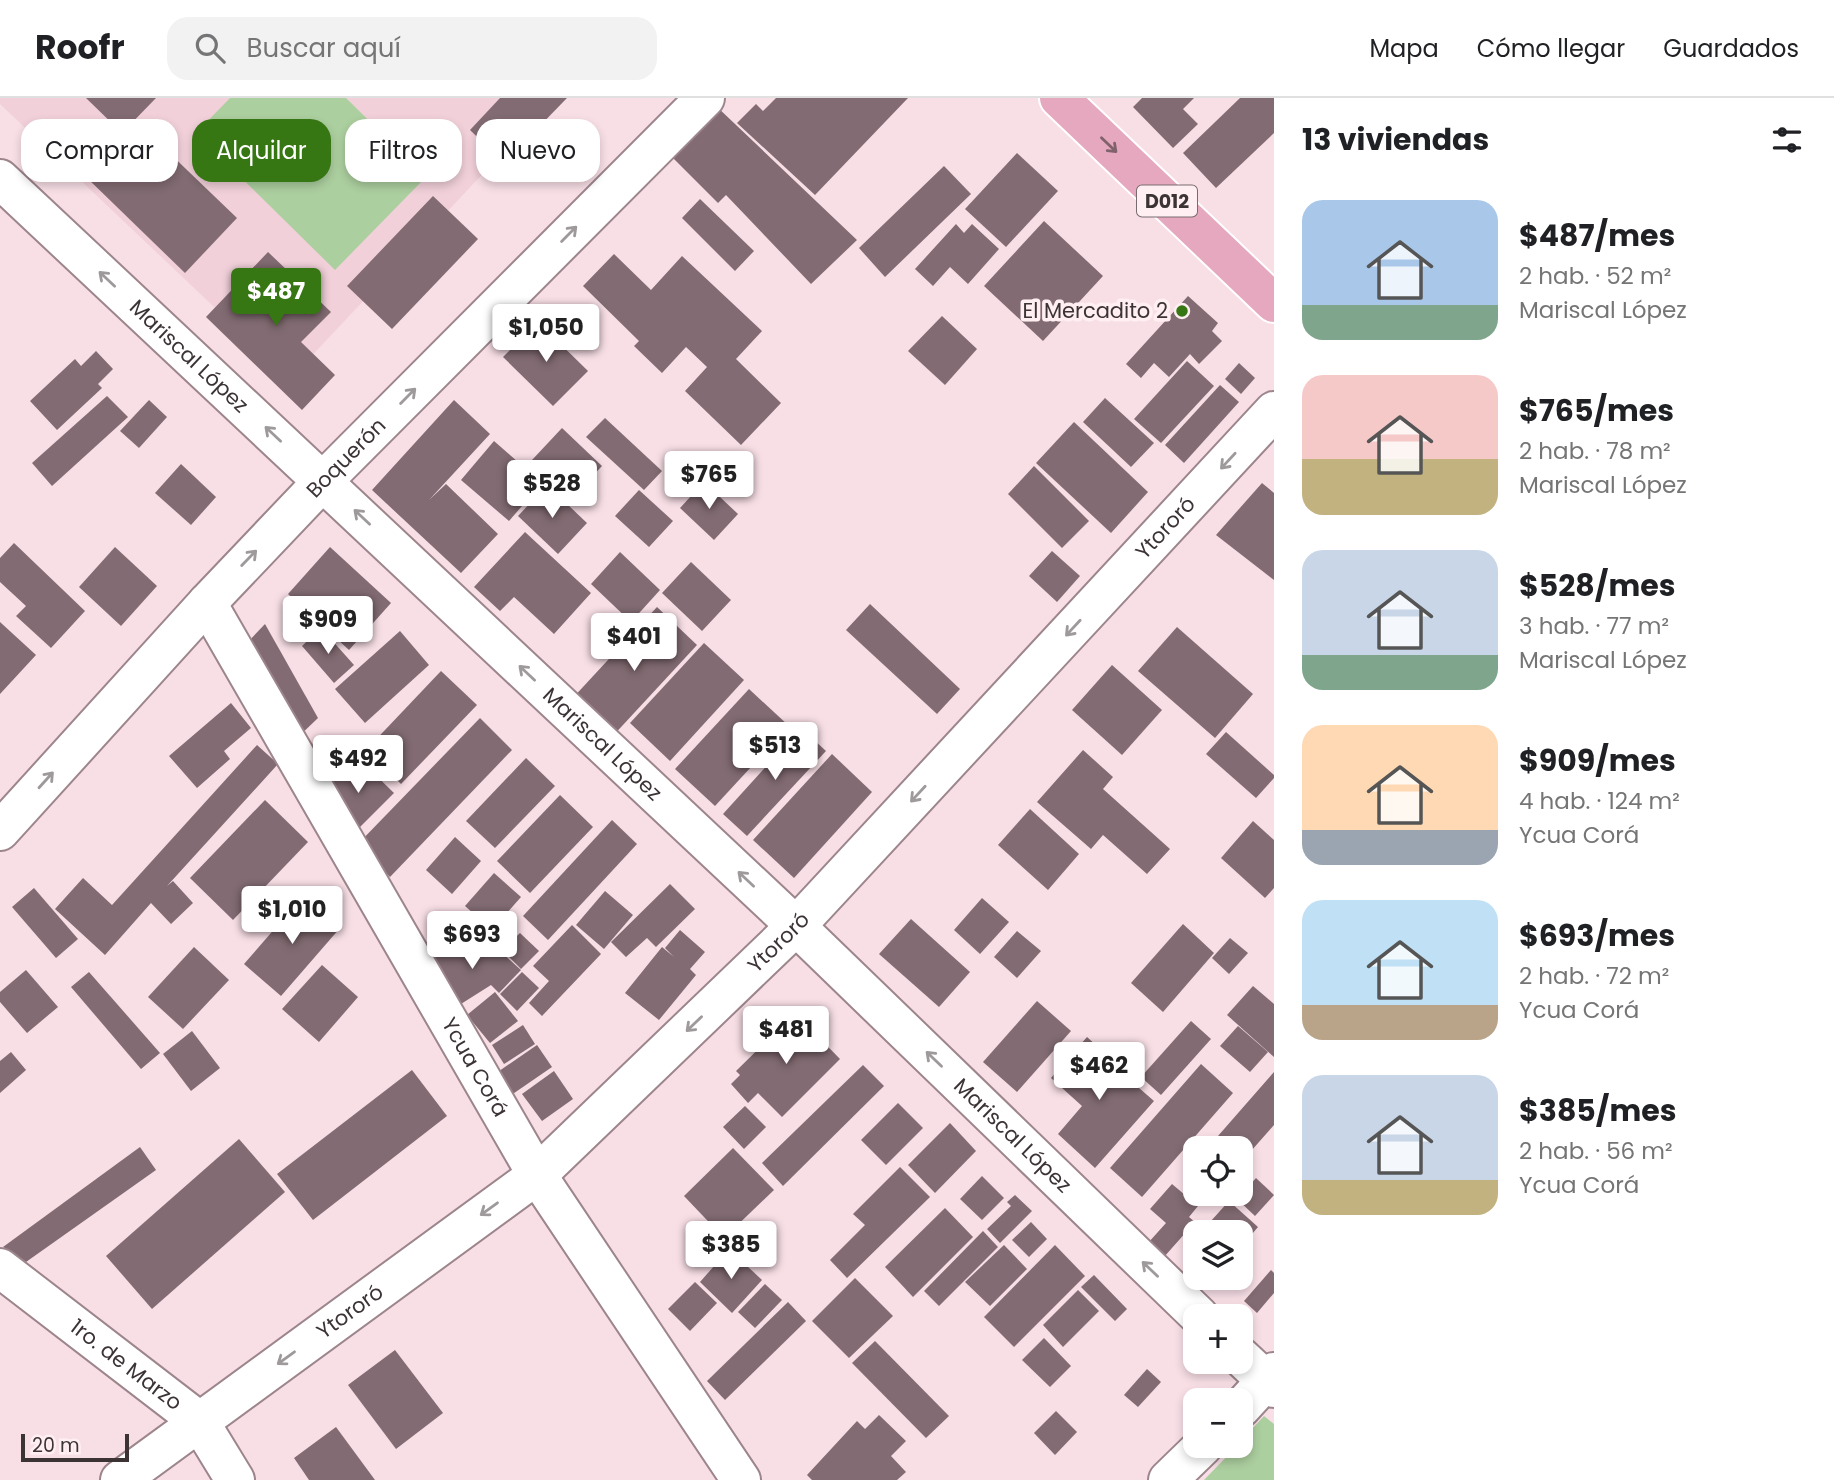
<!DOCTYPE html>
<html lang="es">
<head>
<meta charset="utf-8">
<style>
	:root { --surface:#fff; --page:#f2f2f2; --text:#202124; --muted:#757577; --line:#e0e0e0; --accent:#367613 }
	body { margin:0; font-family:Poppins,sans-serif; background:var(--page); color:var(--text); height:100vh; display:flex; flex-direction:column; font-size:26px; white-space:nowrap }
	* { box-sizing:border-box; margin:0 }
	p { font-size:23px; color:var(--muted) }
	.icon { flex:none; width:38px; height:38px; fill:none; stroke:currentColor; stroke-width:2; stroke-linecap:round; stroke-linejoin:round }
	.map { position:relative; flex:1; overflow:hidden }
	.sheet { display:flex; flex-direction:column; background:var(--surface); width:560px }
	.sheet>* { flex:none }
	.hud { position:absolute; left:21px; top:21px; width:665px; height:63px; display:flex; gap:14px }
	.buttons { position:absolute; left:1183px; top:1038px; display:grid; gap:14px }
	.buttons a { display:grid; place-items:center; width:70px; height:70px; border-radius:14px; background:var(--surface); box-shadow:0 4px 10px #0003; font-size:35px }
	.scale { position:absolute; left:21px; bottom:18px; width:108px; box-sizing:border-box; padding-left:7px; border:4px solid #3c3335; border-top:0; font-size:19px; line-height:24px; white-space:nowrap; color:#3c3335; -webkit-text-stroke:5px #ffeff3; paint-order:stroke }
	.price { position:absolute; translate:-50% -60px; padding:0 16px; border-radius:7px; background:#fff; color:#222; font-size:23px; line-height:46px; filter:drop-shadow(0 2px 4px #0008) }
	.price::after { content:''; position:absolute; left:50%; top:42px; width:21px; height:16px; margin-left:-10px; background:inherit; clip-path:polygon(0 0,100% 0,50% 100%) }
	.price.active { background:var(--accent); color:#fff }
	ul { padding:0; list-style:none }
	li { display:flex; align-items:center; gap:21px; height:175px; padding:0 28px }
	li span { display:grid; place-items:center; flex:none; width:196px; height:140px; border-radius:21px; color:#555 }
	li>.icon { margin-inline-start:auto }
	span .icon { width:84px; height:84px; fill:#fffc; stroke-width:1 }
	li b { font-size:30px }
	h2 { display:flex; justify-content:space-between; align-items:center; height:84px; padding:0 28px; font-size:30px }
	.tag { padding:0 24px; border-radius:21px; background:var(--surface); box-shadow:0 4px 10px #0003; font-size:24px; line-height:63px }
	.tag.active { background:var(--accent); color:#fff }
	header { display:flex; align-items:center; gap:42px; box-sizing:border-box; height:98px; padding:0 35px; background:var(--surface); border-bottom:2px solid var(--line) }
	header strong { font-size:33px }
	nav { display:flex; gap:38px; margin-inline-start:auto; font-size:24px }
	.search { width:490px; height:63px; background:var(--page); display:flex; align-items:center; gap:18px; box-sizing:border-box; padding:0 24px; border-radius:21px; color:var(--muted); font-size:26px }
	main { display:flex; flex:1; min-height:0 }
	.map>svg:first-child { display:block }
	.built { fill:#f1d0d9 }
	.green { fill:#accf9f }
	.building { fill:#826b72 }
	.lines { fill:none; stroke-linecap:round; stroke-linejoin:round }
	.minor-casing { stroke:#9d858c; stroke-width:42 }
	.major-casing { stroke:#fff; stroke-width:42 }
	.minor { stroke:#fff; stroke-width:38 }
	.major { stroke:#e6a8be; stroke-width:38 }
	.oneway { stroke:#80626c }
	.oneway2 { stroke:#9e999a }
	.poi-dot { fill:#367613; stroke:#ffeff3; stroke-width:2.5 }
	.labels { text-anchor:middle; stroke-width:7; stroke-linejoin:round; paint-order:stroke }
	.shield { fill:#ffeff3; stroke:#766b6e; stroke-width:2 }
	.shield-label { font-size:19px; font-weight:bold; fill:#3c3335 }
	.poi-label { font-size:21px; fill:#3c3335; stroke:#ffeff3; text-anchor:end }
	.street-label { font-size:21px; fill:#3c3335; stroke:#ffeff3 }
</style>
</head>
<body>
<header>
<strong>Roofr</strong>
<div class="search"><svg class="icon" aria-label="search" viewBox="0 0 24 24"><circle cx="10" cy="10" r="6"/><path d="M15 15l6 6"/></svg>Buscar aquí</div>
<nav><a>Mapa</a><a>Cómo llegar</a><a>Guardados</a></nav>
</header>
<main>
<div class="map">
<svg width="1274" height="1382" viewBox="0 0 1274 1382">
	<rect width="100%" height="100%" fill="#f8dfe6"/>
	<polygon class="built" points="0,0 554,0 290,281 0,6"/>
	<g class="green">
		<polygon points="230,0 346,0 426,79 335,172 196,35"/>
		<polygon points="1264,1318 1274,1326 1274,1382 1204,1382 1237,1348 1241,1348 1241,1343"/>
	</g>
	<g class="building">
		<polygon points="86,0 156,0 122,35"/>
		<polygon points="500,0 567,0 504,65 470,32"/>
		<polygon points="776,0 908,0 815,97 737,25 756,6 763,13"/>
		<polygon points="1142,0 1194,0 1183,11 1198,26 1173,50 1133,9"/>
		<polygon points="1240,0 1274,0 1274,35 1216,90 1183,55"/>
		<polygon points="715,7 857,142 811,186 726,97 718,105 668,55"/>
		<polygon points="136,23 237,120 185,175 84,77"/>
		<polygon points="1017,55 1058,93 1006,149 965,111"/>
		<polygon points="944,68 971,96 885,179 859,150"/>
		<polygon points="433,98 478,141 392,231 347,188"/>
		<polygon points="700,101 754,153 735,173 682,120"/>
		<polygon points="1044,123 1103,178 1043,243 984,188"/>
		<polygon points="956,126 964,135 972,126 999,151 968,186 950,169 933,188 915,171"/>
		<polygon points="268,154 331,214 301,244 335,277 302,312 206,219"/>
		<polygon points="614,156 651,192 682,158 762,233 736,261 781,305 741,347 685,293 707,269 686,249 662,275 634,248 639,243 583,188"/>
		<polygon points="1188,198 1218,225 1212,233 1222,243 1199,266 1190,256 1169,279 1154,265 1141,280 1126,266"/>
		<polygon points="942,218 977,251 945,287 908,253"/>
		<polygon points="538,224 588,273 553,308 503,259"/>
		<polygon points="96,253 113,271 98,286 102,290 57,332 30,303 75,261 81,268"/>
		<polygon points="1187,263 1214,288 1161,345 1134,321"/>
		<polygon points="1239,265 1255,280 1241,296 1225,281"/>
		<polygon points="1220,287 1239,304 1184,365 1165,347"/>
		<polygon points="107,298 128,319 52,388 32,365"/>
		<polygon points="1105,300 1154,345 1131,369 1083,324"/>
		<polygon points="149,302 167,319 139,350 120,333"/>
		<polygon points="454,302 490,336 429,402 446,386 498,436 461,475 372,392"/>
		<polygon points="605,320 662,373 644,392 586,339"/>
		<polygon points="1074,324 1148,394 1111,435 1036,365"/>
		<polygon points="562,330 602,368 572,400 532,362"/>
		<polygon points="494,343 542,385 509,423 461,382"/>
		<polygon points="181,366 216,399 191,427 155,395"/>
		<polygon points="1034,368 1089,423 1062,450 1008,396"/>
		<polygon points="704,384 738,416 714,442 680,410"/>
		<polygon points="1262,385 1274,395 1274,482 1216,437"/>
		<polygon points="547,387 587,425 558,456 518,418"/>
		<polygon points="639,392 673,423 649,449 615,418"/>
		<polygon points="525,434 591,495 554,536 514,499 500,513 474,489"/>
		<polygon points="14,445 85,513 51,550 16,518 26,508 0,484 0,460"/>
		<polygon points="115,449 157,488 121,528 79,489"/>
		<polygon points="330,449 391,505 349,552 288,496"/>
		<polygon points="1052,453 1080,478 1057,504 1029,478"/>
		<polygon points="620,454 660,492 631,524 591,486"/>
		<polygon points="691,464 731,502 702,533 662,495"/>
		<polygon points="870,506 960,591 937,616 846,532"/>
		<polygon points="657,509 697,547 610,641 570,603"/>
		<polygon points="0,524 36,557 0,596"/>
		<polygon points="265,526 318,620 294,643 244,548"/>
		<polygon points="1177,529 1253,596 1215,640 1138,573"/>
		<polygon points="321,530 354,567 334,585 302,548"/>
		<polygon points="400,533 429,567 365,625 335,591"/>
		<polygon points="704,545 744,582 670,663 630,625"/>
		<polygon points="1112,567 1162,612 1122,657 1072,612"/>
		<polygon points="441,573 477,607 401,686 366,652"/>
		<polygon points="749,591 789,628 715,708 675,671"/>
		<polygon points="231,605 251,630 224,653 230,661 197,690 169,658"/>
		<polygon points="480,620 512,652 390,779 357,747"/>
		<polygon points="801,630 826,653 747,738 723,716"/>
		<polygon points="1226,634 1274,677 1274,680 1256,700 1206,656"/>
		<polygon points="257,647 278,666 167,788 173,783 193,805 171,826 151,805 105,857 55,811 83,780 112,807"/>
		<polygon points="1083,652 1113,679 1103,691 1170,751 1147,776 1103,737 1091,751 1037,704"/>
		<polygon points="832,656 872,694 794,780 753,742"/>
		<polygon points="358,660 394,695 351,738 326,691"/>
		<polygon points="526,660 555,688 495,750 466,723"/>
		<polygon points="560,697 593,729 530,795 497,763"/>
		<polygon points="265,702 308,744 233,822 190,780"/>
		<polygon points="1030,711 1079,756 1048,792 998,747"/>
		<polygon points="612,722 637,746 548,842 523,818"/>
		<polygon points="1253,723 1274,742 1274,790 1265,800 1221,760"/>
		<polygon points="455,739 481,763 452,796 426,772"/>
		<polygon points="494,775 521,799 492,832 465,808"/>
		<polygon points="670,786 695,811 656,849 647,840 626,859 611,844"/>
		<polygon points="34,790 78,841 56,860 12,809"/>
		<polygon points="605,793 633,817 604,851 576,827"/>
		<polygon points="304,797 340,830 281,898 244,866"/>
		<polygon points="982,800 1009,824 980,856 954,832"/>
		<polygon points="911,821 970,874 939,909 879,856"/>
		<polygon points="1183,826 1214,855 1163,914 1131,885"/>
		<polygon points="572,827 601,856 542,918 529,905 549,883 533,868"/>
		<polygon points="680,832 705,854 690,871 696,877 659,922 625,895 662,849 674,859 665,850"/>
		<polygon points="1017,833 1041,853 1017,880 994,859"/>
		<polygon points="520,835 539,853 521,871 502,852"/>
		<polygon points="1230,840 1248,855 1229,876 1212,860"/>
		<polygon points="464,841 473,858 488,842 521,872 499,895 491,887 453,911 429,862"/>
		<polygon points="194,849 229,882 183,931 148,899"/>
		<polygon points="322,867 358,899 319,944 282,911"/>
		<polygon points="26,872 58,909 27,935 0,904 0,894"/>
		<polygon points="89,874 160,955 141,971 71,889"/>
		<polygon points="522,874 539,890 517,913 500,896"/>
		<polygon points="1253,888 1274,906 1274,959 1227,917"/>
		<polygon points="495,894 518,923 490,945 467,917"/>
		<polygon points="1037,903 1071,933 1017,994 983,964"/>
		<polygon points="795,915 840,961 782,1019 758,995 748,1005 731,986 740,977 736,973"/>
		<polygon points="1191,923 1211,941 1161,997 1141,979"/>
		<polygon points="523,927 535,946 504,966 492,947"/>
		<polygon points="1238,928 1268,954 1250,974 1220,948"/>
		<polygon points="192,933 220,970 191,993 163,956"/>
		<polygon points="1087,939 1118,967 1116,970 1154,1003 1095,1070 1058,1036 1082,1008 1051,980"/>
		<polygon points="537,947 552,969 507,1000 492,978"/>
		<polygon points="11,954 26,972 0,995 0,963"/>
		<polygon points="1201,966 1233,995 1142,1099 1110,1070"/>
		<polygon points="863,967 884,988 783,1088 762,1065"/>
		<polygon points="412,972 447,1018 313,1122 277,1076"/>
		<polygon points="554,973 573,1001 542,1023 522,996"/>
		<polygon points="1274,974 1274,1027 1244,1061 1241,1058 1241,1050 1232,1050 1218,1038"/>
		<polygon points="898,1005 923,1030 886,1067 861,1042"/>
		<polygon points="745,1008 766,1029 744,1051 723,1029"/>
		<polygon points="950,1025 976,1053 935,1095 908,1067"/>
		<polygon points="239,1041 285,1094 152,1211 106,1158"/>
		<polygon points="140,1049 156,1072 26,1164 3,1149"/>
		<polygon points="733,1050 774,1092 724,1140 684,1098"/>
		<polygon points="900,1069 930,1099 847,1180 830,1162 865,1127 853,1116"/>
		<polygon points="982,1078 1004,1100 982,1122 960,1101"/>
		<polygon points="1256,1080 1274,1097 1255,1118 1237,1101"/>
		<polygon points="1172,1086 1198,1108 1189,1119 1195,1124 1164,1159 1148,1145 1166,1125 1150,1111"/>
		<polygon points="1015,1097 1032,1113 1000,1145 987,1131 1011,1108 1007,1104"/>
		<polygon points="1229,1103 1258,1129 1241,1149 1241,1134 1201,1134"/>
		<polygon points="945,1110 973,1139 913,1199 885,1169"/>
		<polygon points="1031,1124 1047,1141 1029,1159 1012,1142"/>
		<polygon points="983,1133 998,1149 939,1208 924,1193"/>
		<polygon points="1004,1147 1027,1171 990,1208 965,1184"/>
		<polygon points="1055,1147 1085,1178 1014,1249 984,1219"/>
		<polygon points="729,1151 762,1182 732,1215 700,1184"/>
		<polygon points="1271,1172 1274,1175 1274,1195 1257,1215 1244,1203"/>
		<polygon points="1094,1177 1127,1211 1115,1223 1081,1189"/>
		<polygon points="855,1180 893,1218 849,1260 812,1223"/>
		<polygon points="695,1184 717,1205 690,1233 668,1211"/>
		<polygon points="765,1186 782,1202 755,1230 738,1214"/>
		<polygon points="1078,1192 1099,1213 1063,1249 1043,1227"/>
		<polygon points="788,1204 806,1223 725,1302 707,1283"/>
		<polygon points="1044,1240 1071,1268 1050,1289 1022,1262"/>
		<polygon points="875,1243 949,1318 926,1340 852,1265"/>
		<polygon points="395,1252 443,1315 396,1351 348,1287"/>
		<polygon points="1147,1271 1161,1284 1138,1309 1124,1297"/>
		<polygon points="1056,1313 1077,1334 1055,1357 1034,1335"/>
		<polygon points="879,1317 906,1343 891,1358 906,1374 897,1382 812,1382 807,1377 857,1323 865,1331"/>
		<polygon points="336,1329 375,1382 309,1382 294,1360"/>
	</g>
	<g class="lines">
		<g class="minor-casing">
			<g id="minor">
				<path id="s1" d="M0 81 796 828 1199 1218"/>
				<path id="s2" d="M207 505 537 1077 741 1382"/>
				<path id="s3" d="M0 733 207 505 323 383 705 0"/>
				<path id="s4" d="M0 1170 199 1323 235 1382"/>
				<polyline points="1241,1259 1274,1290"/>
				<polyline points="1241,1310 1274,1274"/>
				<path id="s5" d="M120 1382 537 1077 796 828 1274 313"/>
				<polyline points="1168,1382 1203,1348"/>
			</g>
		</g>
		<g class="major-casing">
			<polyline id="major" points="1059,0 1274,205"/>
		</g>
		<use href="#minor" class="minor"/>
		<use href="#major" class="major"/>
	</g>
	<defs><path id="oneway-shaft" d="M-6 0H5M1.5-3L5.5 0L1.5 3" fill="none" stroke-width="1.6" stroke-linecap="round" stroke-linejoin="round" transform="scale(1.75)"/></defs>
	<use class="oneway" href="#oneway-shaft" transform="translate(1109 47) rotate(44)"/>
	<g class="oneway2">
		<use href="#oneway-shaft" transform="translate(569 136) rotate(-45)"/>
		<use href="#oneway-shaft" transform="translate(107 181) rotate(-137)"/>
		<use href="#oneway-shaft" transform="translate(408 298) rotate(-45)"/>
		<use href="#oneway-shaft" transform="translate(273 336) rotate(-137)"/>
		<use href="#oneway-shaft" transform="translate(1228 363) rotate(133)"/>
		<use href="#oneway-shaft" transform="translate(362 419) rotate(-137)"/>
		<use href="#oneway-shaft" transform="translate(249 460) rotate(-46)"/>
		<use href="#oneway-shaft" transform="translate(1073 530) rotate(133)"/>
		<use href="#oneway-shaft" transform="translate(527 575) rotate(-137)"/>
		<use href="#oneway-shaft" transform="translate(46 682) rotate(-48)"/>
		<use href="#oneway-shaft" transform="translate(918 696) rotate(133)"/>
		<use href="#oneway-shaft" transform="translate(746 781) rotate(-137)"/>
		<use href="#oneway-shaft" transform="translate(694 926) rotate(136)"/>
		<use href="#oneway-shaft" transform="translate(934 961) rotate(-136)"/>
		<use href="#oneway-shaft" transform="translate(489 1111) rotate(144)"/>
		<use href="#oneway-shaft" transform="translate(1150 1171) rotate(-136)"/>
		<use href="#oneway-shaft" transform="translate(286 1260) rotate(144)"/>
	</g>
	<circle class="poi-dot" cx="1182" cy="213" r="7"/>
	<g class="labels">
		<rect class="shield" x="1137" y="87.5" width="60" height="31" rx="5"/>
		<g class="shield-label">
			<text x="1167" y="110">D012</text>
		</g>
		<g class="poi-label">
			<text x="1168" y="220">El Mercadito 2</text>
		</g>
		<g class="street-label">
			<text dy="7" stroke="none"><textPath href="#s1" startOffset="259">Mariscal López</textPath></text>
			<text dy="7" stroke="none"><textPath href="#s3" startOffset="509">Boquerón</textPath></text>
			<text dy="7" stroke="none"><textPath href="#s5" startOffset="1419">Ytororó</textPath></text>
			<text dy="7" stroke="none"><textPath href="#s1" startOffset="826">Mariscal López</textPath></text>
			<text dy="7" stroke="none"><textPath href="#s5" startOffset="852">Ytororó</textPath></text>
			<text dy="7" stroke="none"><textPath href="#s2" startOffset="536">Ycua Corá</textPath></text>
			<text dy="7" stroke="none"><textPath href="#s1" startOffset="1393">Mariscal López</textPath></text>
			<text dy="7" stroke="none"><textPath href="#s5" startOffset="285">Ytororó</textPath></text>
			<text dy="7" stroke="none"><textPath href="#s4" startOffset="159">1ro. de Marzo</textPath></text>
		</g>
	</g>
</svg>
<div class="buttons">
<a><svg class="icon" aria-label="locate" viewBox="0 0 24 24"><circle cx="12" cy="12" r="6"/><path d="M12 2v4M12 18v4M2 12h4M18 12h4"/></svg></a>
<a><svg class="icon" aria-label="layers" viewBox="0 0 24 24"><path d="M12 4l9 5-9 5-9-5zM3 14l9 5 9-5"/></svg></a>
<a>+</a>
<a>−</a>
</div>
<div class="scale">20 m</div>
<b class="price active" style="left:276px;top:230px">$487</b>
<b class="price" style="left:546px;top:266px">$1,050</b>
<b class="price" style="left:709px;top:413px">$765</b>
<b class="price" style="left:552px;top:422px">$528</b>
<b class="price" style="left:328px;top:558px">$909</b>
<b class="price" style="left:634px;top:575px">$401</b>
<b class="price" style="left:775px;top:684px">$513</b>
<b class="price" style="left:358px;top:697px">$492</b>
<b class="price" style="left:292px;top:848px">$1,010</b>
<b class="price" style="left:472px;top:873px">$693</b>
<b class="price" style="left:786px;top:968px">$481</b>
<b class="price" style="left:1099px;top:1004px">$462</b>
<b class="price" style="left:731px;top:1183px">$385</b>
<div class="hud">
<a class="tag">Comprar</a>
<a class="tag active">Alquilar</a>
<a class="tag">Filtros</a>
<a class="tag">Nuevo</a>
</div>
</div>
<section class="sheet">
<h2>13 viviendas<svg class="icon" aria-label="filters" viewBox="0 0 24 24"><path d="M4 7h16M4 17h16"/><circle cx="9" cy="7" r="2"/><circle cx="15" cy="17" r="2"/></svg></h2>
<ul>
<li><span style="background:linear-gradient(#a9c7e8 75%,#7fa58c 0)"><svg class="icon" aria-label="home" viewBox="0 0 24 24"><path d="M3 11l9-7 9 7M6 9v11h12V9"/></svg></span><div><b>$487/mes</b><p>2 hab. · 52 m²</p><p>Mariscal López</p></div></li>
<li><span style="background:linear-gradient(#f6c9c9 60%,#c2b280 0)"><svg class="icon" aria-label="home" viewBox="0 0 24 24"><path d="M3 11l9-7 9 7M6 9v11h12V9"/></svg></span><div><b>$765/mes</b><p>2 hab. · 78 m²</p><p>Mariscal López</p></div></li>
<li><span style="background:linear-gradient(#c9d6e8 75%,#7fa58c 0)"><svg class="icon" aria-label="home" viewBox="0 0 24 24"><path d="M3 11l9-7 9 7M6 9v11h12V9"/></svg></span><div><b>$528/mes</b><p>3 hab. · 77 m²</p><p>Mariscal López</p></div></li>
<li><span style="background:linear-gradient(#ffd9b3 75%,#9aa5b1 0)"><svg class="icon" aria-label="home" viewBox="0 0 24 24"><path d="M3 11l9-7 9 7M6 9v11h12V9"/></svg></span><div><b>$909/mes</b><p>4 hab. · 124 m²</p><p>Ycua Corá</p></div></li>
<li><span style="background:linear-gradient(#bfe0f5 75%,#b9a48a 0)"><svg class="icon" aria-label="home" viewBox="0 0 24 24"><path d="M3 11l9-7 9 7M6 9v11h12V9"/></svg></span><div><b>$693/mes</b><p>2 hab. · 72 m²</p><p>Ycua Corá</p></div></li>
<li><span style="background:linear-gradient(#c9d6e8 75%,#c2b280 0)"><svg class="icon" aria-label="home" viewBox="0 0 24 24"><path d="M3 11l9-7 9 7M6 9v11h12V9"/></svg></span><div><b>$385/mes</b><p>2 hab. · 56 m²</p><p>Ycua Corá</p></div></li>
</ul>
</section>
</main>
</body>
</html>
